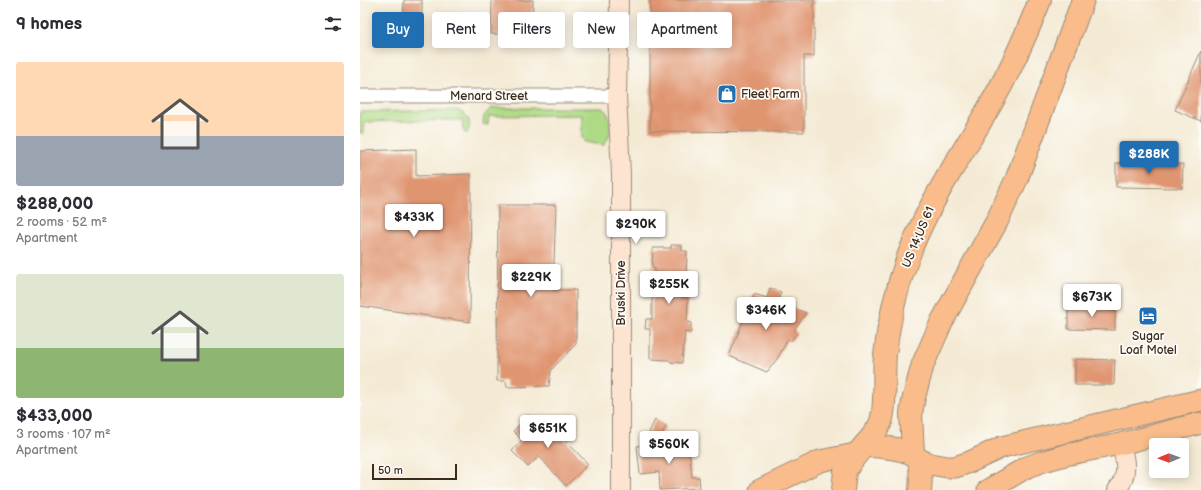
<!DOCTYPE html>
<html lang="en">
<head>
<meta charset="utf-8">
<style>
	:root { --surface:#fff; --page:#f2f2f3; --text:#2b2b33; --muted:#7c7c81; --accent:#1f6fb2 }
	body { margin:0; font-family:"Balsamiq Sans",sans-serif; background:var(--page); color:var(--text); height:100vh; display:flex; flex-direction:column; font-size:15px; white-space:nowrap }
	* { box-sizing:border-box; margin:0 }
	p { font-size:13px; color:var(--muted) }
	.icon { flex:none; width:22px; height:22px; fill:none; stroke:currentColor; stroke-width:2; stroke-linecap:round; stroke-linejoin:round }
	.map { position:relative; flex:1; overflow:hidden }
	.sheet { display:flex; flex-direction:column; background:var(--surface); width:360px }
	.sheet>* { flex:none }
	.guide { position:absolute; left:12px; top:12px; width:380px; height:36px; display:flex; gap:8px }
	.needle { width:26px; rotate:269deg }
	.controls { position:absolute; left:789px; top:438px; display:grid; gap:8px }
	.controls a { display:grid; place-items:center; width:40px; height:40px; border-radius:4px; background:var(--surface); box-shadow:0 2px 10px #0003; font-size:20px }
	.scale { position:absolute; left:12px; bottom:10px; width:85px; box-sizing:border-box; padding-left:4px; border:2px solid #3b2a1e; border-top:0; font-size:11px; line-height:14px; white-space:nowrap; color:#3b2a1e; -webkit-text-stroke:3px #fdfcf7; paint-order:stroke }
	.price { position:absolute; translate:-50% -34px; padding:0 9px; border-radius:4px; background:#fff; color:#222; font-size:13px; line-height:26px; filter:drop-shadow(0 1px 2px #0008) }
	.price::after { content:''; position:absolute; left:50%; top:24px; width:12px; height:9px; margin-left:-6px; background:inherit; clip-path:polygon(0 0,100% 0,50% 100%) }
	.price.selected { background:var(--accent); color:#fff }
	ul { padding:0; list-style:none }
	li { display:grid; align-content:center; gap:8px; height:212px; padding:0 16px }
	li span { display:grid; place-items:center; height:124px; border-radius:4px; color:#555 }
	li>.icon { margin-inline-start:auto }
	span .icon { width:72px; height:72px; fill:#fffc; stroke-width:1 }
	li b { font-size:17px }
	h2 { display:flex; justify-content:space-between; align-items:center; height:48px; padding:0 16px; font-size:17px }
	.chip { padding:0 14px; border-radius:4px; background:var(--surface); box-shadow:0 2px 10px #0003; font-size:14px; line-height:36px }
	.chip.selected { background:var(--accent); color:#fff }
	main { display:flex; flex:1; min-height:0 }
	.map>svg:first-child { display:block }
	.green { fill:#aeda86; stroke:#748252 }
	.building { fill:#e09571 }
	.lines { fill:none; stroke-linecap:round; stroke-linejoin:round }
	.street-casing { stroke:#988a79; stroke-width:15 }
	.secondary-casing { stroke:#988a79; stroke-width:20 }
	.primary-casing { stroke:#988a79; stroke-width:23 }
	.highway-casing { stroke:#988a79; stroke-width:24 }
	.street { stroke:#fff; stroke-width:13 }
	.secondary { stroke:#fde4d0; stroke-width:18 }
	.primary { stroke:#f9bc8a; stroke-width:21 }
	.highway { stroke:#f9bc8a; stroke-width:22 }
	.labels { text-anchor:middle; stroke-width:3.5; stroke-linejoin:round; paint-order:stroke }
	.poi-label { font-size:12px; fill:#3b2a1e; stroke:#fdfcf7; text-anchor:start }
	.street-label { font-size:12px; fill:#3b2a1e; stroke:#fdfcf7 }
</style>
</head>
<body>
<main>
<section class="sheet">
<h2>9 homes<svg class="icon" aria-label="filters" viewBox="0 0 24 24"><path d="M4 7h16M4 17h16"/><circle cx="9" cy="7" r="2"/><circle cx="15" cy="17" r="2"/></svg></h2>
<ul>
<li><span style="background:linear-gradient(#ffd9b3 60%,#9aa5b1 0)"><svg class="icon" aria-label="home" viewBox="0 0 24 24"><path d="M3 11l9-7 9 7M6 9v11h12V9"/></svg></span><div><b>$288,000</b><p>2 rooms · 52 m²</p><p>Apartment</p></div></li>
<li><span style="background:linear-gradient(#dfe7d0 60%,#8fb573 0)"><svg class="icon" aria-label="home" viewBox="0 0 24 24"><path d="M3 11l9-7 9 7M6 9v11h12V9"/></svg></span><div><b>$433,000</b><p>3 rooms · 107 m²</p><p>Apartment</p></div></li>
</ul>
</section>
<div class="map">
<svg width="841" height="490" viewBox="0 0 841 490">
	<rect width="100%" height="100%" fill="#fdfcf7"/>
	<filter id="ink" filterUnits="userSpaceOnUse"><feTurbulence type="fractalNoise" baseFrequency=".025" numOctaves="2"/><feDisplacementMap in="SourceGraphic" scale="8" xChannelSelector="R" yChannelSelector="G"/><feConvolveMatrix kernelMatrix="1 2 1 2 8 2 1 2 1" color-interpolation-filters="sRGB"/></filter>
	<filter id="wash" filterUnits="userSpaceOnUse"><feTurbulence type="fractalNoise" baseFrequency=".012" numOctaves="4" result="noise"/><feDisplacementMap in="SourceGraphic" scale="16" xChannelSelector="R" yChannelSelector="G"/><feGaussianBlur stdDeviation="0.9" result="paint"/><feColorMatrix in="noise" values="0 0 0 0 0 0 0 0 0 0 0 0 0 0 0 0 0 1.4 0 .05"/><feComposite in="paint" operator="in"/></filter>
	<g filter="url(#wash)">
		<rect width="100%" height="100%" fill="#f4ead4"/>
		<g class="green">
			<path d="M131 108H242C254 116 252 135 244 145L225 142 222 139V115L129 116 128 125 123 124 124 116Z"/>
			<path d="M96 110C107 113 113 122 107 133H105L103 130 102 120 4 122V131L3 133H0V112Z"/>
		</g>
		<g id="blocks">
			<g class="building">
				<polygon points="44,0 62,0 62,40 43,40"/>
				<polygon points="132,0 173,0 172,35 131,34"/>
				<polygon points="290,0 454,0 454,56 444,56 444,132 290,131"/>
				<polygon points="841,51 841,121 815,110"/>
				<polygon points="56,149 56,176 111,174 110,322 0,306 0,151"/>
				<polygon points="756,163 823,164 822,188 756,187"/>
				<polygon points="138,205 196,205 193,290 216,290 216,344 191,370 189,386 147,387 146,381 137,381"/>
				<polygon points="311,245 322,245 322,251 327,251 326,275 323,275 322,298 328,298 327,323 331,322 331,333 325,332 322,363 311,362 309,360 290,359 290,329 285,329 286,319 292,319 292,299 294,297 295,268 292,266 293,248 311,248"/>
				<polygon points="410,288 421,292 418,302 446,313 434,330 437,333 431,341 428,339 417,359 407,372 369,356 394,294 407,298"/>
				<polygon points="708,307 755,308 755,330 708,329"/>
				<polygon points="715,359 755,360 754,385 715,385"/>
				<polygon points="169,415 179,425 185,419 228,464 206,486 179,456 168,467 152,451 162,440 153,431"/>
				<polygon points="295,420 306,426 300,438 289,432"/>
				<polygon points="328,441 332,477 339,477 340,488 300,490 299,472 280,474 277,446"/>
			</g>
		</g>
	</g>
	<g filter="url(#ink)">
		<use href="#blocks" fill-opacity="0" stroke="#988a79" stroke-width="1"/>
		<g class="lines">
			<g class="street-casing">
				<polyline id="street" points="0,96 257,96"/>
			</g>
			<g class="secondary-casing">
				<g id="secondary">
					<polyline points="259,0 257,96 261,173 261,490"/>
					<path d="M757 490C769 475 766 460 760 444"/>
				</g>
			</g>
			<g class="primary-casing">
				<g id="primary">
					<polyline points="558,459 571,464 587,467 595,467 610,462 642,447 841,400"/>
					<polyline points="400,490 460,461 495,454"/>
					<polyline points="628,490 667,467 681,462 705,455 760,444 841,423"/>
				</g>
			</g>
			<g class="highway-casing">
				<g id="highway">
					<path d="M504 446C515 446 552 448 558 459 561 465 561 483 560 490"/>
					<polyline points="553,454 551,413 554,397 563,364 582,321 637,221 657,178 723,0"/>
					<path d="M483 490 485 471 489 465C497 451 514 438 520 424 527 409 523 374 525 355 529 317 539 279 553 244 573 196 602 154 628 109 649 74 665 38 680 0"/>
				</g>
			</g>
			<use href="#street" class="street"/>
			<use href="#secondary" class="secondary"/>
			<use href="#primary" class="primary"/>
			<use href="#highway" class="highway"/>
		</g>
	</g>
	<defs>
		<g id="shop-square" transform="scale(1)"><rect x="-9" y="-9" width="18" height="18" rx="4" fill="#1f6fb2" stroke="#fdfcf7"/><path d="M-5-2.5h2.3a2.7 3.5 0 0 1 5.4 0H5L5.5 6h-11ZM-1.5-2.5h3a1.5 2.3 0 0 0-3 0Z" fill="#fff"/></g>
		<g id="hotel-square" transform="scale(1)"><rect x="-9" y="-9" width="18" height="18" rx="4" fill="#1f6fb2" stroke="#fdfcf7"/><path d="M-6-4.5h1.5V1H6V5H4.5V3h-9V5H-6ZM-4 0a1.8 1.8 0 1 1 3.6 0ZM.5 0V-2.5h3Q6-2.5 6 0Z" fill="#fff"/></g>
	</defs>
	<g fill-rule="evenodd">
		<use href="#shop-square" x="367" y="94"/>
		<use href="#hotel-square" x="788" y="316"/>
	</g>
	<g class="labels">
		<g class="poi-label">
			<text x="381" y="98">Fleet Farm</text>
			<text x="788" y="340" text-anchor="middle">Sugar<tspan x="788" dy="14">Loaf Motel</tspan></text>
		</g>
		<g class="street-label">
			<text x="129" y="100">Menard Street</text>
			<text transform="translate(558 237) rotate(-67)" y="4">US 14;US 61</text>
			<text transform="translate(261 293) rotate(-90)" y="4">Bruski Drive</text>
		</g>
	</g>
</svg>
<div class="controls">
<a><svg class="needle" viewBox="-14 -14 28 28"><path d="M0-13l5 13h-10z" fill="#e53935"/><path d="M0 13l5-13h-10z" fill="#7c7c81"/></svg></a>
</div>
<div class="scale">50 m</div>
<b class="price selected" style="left:789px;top:175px">$288K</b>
<b class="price" style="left:54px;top:238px">$433K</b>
<b class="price" style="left:276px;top:245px">$290K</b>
<b class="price" style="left:171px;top:298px">$229K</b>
<b class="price" style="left:309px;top:305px">$255K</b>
<b class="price" style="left:732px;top:318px">$673K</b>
<b class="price" style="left:406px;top:331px">$346K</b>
<b class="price" style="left:188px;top:449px">$651K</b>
<b class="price" style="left:309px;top:465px">$560K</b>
<div class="guide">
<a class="chip selected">Buy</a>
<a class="chip">Rent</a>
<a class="chip">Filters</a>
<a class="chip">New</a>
<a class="chip">Apartment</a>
</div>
</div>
</main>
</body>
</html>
